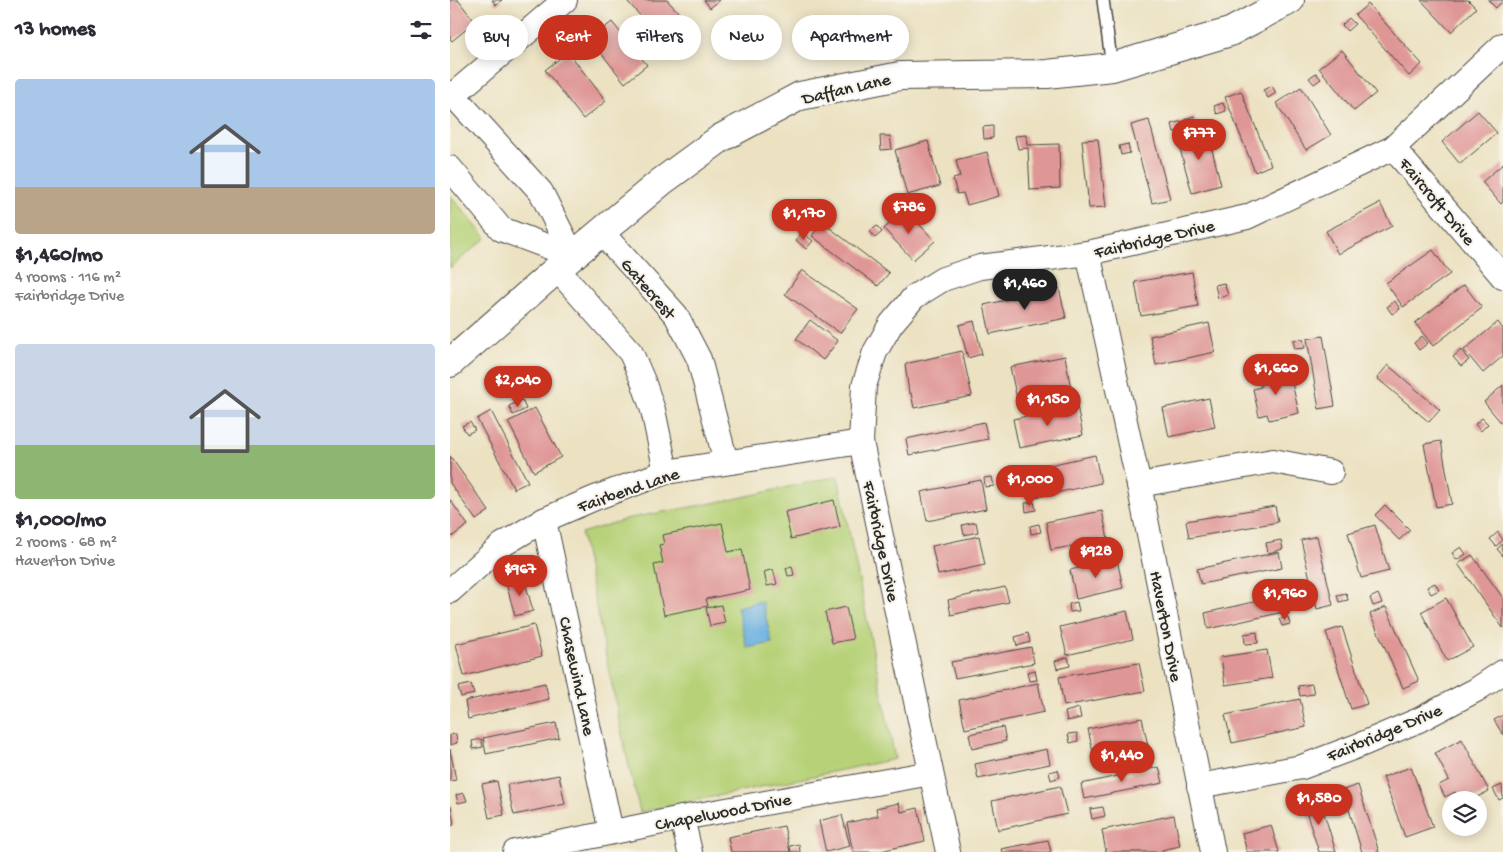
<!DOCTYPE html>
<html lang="en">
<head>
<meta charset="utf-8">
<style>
	:root { --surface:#fff; --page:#f7f7f7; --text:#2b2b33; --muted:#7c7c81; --accent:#c8321e }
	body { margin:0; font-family:"Gochi Hand",sans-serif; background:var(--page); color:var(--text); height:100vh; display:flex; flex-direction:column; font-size:19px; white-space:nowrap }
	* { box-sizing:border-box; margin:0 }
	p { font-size:16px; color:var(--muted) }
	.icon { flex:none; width:28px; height:28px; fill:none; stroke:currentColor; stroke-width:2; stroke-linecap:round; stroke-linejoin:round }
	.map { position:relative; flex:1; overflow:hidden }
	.drawer { display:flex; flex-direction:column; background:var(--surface); width:450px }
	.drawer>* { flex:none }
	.banner { position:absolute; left:15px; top:15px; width:475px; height:45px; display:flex; gap:10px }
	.controls { position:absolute; left:992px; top:791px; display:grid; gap:10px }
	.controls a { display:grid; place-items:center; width:45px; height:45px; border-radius:50%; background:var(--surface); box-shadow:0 2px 12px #0003; font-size:25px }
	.price { position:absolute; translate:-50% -42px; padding:0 11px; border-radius:18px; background:var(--accent); color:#fff; font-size:16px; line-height:32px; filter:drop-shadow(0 1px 2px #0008) }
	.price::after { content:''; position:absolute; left:50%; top:30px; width:15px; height:11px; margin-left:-8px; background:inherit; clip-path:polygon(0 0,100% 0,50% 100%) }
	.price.current { background:#222; color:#fff }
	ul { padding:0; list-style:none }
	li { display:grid; align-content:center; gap:10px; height:265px; padding:0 15px }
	li span { display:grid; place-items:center; height:155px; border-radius:5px; color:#555 }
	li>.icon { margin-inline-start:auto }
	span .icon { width:90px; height:90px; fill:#fffc; stroke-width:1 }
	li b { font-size:21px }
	h2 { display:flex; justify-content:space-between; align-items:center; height:60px; padding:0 15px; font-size:21px }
	.tag { padding:0 18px; border-radius:22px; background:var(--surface); box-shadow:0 2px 12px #0003; font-size:18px; line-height:45px }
	.tag.current { background:var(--accent); color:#fff }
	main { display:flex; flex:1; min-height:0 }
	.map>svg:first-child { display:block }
	.green { fill:#b6d177; stroke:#707e51 }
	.water { fill:#6ab1e1; stroke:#4a6e86 }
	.building { fill:#df9796 }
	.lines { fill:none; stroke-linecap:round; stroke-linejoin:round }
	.service-casing { stroke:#484642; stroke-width:14 }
	.minor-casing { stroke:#484642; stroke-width:26 }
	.tertiary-casing { stroke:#484642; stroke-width:30 }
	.service { stroke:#fff; stroke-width:11 }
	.minor { stroke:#fff; stroke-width:24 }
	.tertiary { stroke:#fff; stroke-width:28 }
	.labels { text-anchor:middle; stroke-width:4; stroke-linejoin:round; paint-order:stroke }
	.street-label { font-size:18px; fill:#2b2b2b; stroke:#f7f3e8 }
</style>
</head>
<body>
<main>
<section class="drawer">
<h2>13 homes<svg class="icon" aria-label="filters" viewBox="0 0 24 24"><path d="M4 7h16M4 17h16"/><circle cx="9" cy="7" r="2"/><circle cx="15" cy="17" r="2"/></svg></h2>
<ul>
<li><span style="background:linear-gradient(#a9c7e8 70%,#b9a48a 0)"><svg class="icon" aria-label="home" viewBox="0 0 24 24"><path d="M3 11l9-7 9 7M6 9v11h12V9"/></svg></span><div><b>$1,460/mo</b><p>4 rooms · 116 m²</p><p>Fairbridge Drive</p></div></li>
<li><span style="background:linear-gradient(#c9d6e8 65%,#8fb573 0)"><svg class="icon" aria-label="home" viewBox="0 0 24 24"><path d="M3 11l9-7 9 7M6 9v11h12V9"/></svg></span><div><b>$1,000/mo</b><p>2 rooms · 68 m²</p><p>Haverton Drive</p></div></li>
</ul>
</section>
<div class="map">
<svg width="1053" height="852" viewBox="0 0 1053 852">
	<rect width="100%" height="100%" fill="#f7f3e8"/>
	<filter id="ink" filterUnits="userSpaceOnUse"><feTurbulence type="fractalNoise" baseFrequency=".02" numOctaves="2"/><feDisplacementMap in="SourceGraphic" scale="10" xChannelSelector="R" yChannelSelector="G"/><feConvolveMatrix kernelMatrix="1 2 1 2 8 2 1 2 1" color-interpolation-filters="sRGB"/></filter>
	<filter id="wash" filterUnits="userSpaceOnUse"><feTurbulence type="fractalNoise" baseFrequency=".0096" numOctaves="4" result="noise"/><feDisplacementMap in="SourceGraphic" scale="20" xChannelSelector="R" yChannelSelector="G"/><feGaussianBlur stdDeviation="1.12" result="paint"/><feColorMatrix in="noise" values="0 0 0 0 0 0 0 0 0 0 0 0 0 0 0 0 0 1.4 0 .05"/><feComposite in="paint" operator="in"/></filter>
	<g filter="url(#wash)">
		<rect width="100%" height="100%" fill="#ece2c2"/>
		<g class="green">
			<polygon points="0,195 36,238 0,268"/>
			<polygon points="388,476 445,759 190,812 175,749 131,533 180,518 284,499"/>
		</g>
		<polygon class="water" points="312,601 322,643 297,648 287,607"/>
		<g id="blocks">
			<g class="building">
				<polygon points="0,0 8,0 25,22 2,41 0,39"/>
				<polygon points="42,0 52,0 46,5"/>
				<polygon points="180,0 217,0 242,27 219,48 178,2"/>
				<polygon points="254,0 270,0 260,8"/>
				<polygon points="971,0 1018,0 1026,8 1001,32"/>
				<polygon points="1038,0 1053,0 1046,8"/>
				<polygon points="918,4 972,64 959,76 905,15"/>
				<polygon points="899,18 905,24 897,31 892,25"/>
				<polygon points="162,22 197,65 175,83 140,39"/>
				<polygon points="892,50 926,93 904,111 869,68"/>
				<polygon points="118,52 156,101 133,119 95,70"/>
				<polygon points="866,73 871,79 864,84 859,78"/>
				<polygon points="822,86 826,93 818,98 813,90"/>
				<polygon points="851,87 881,135 856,150 826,103"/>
				<polygon points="791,91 821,165 805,172 775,97"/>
				<polygon points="773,103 776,111 767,114 764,106"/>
				<polygon points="1028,111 1047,133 1010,164 992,142"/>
				<polygon points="744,116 747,127 737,129 735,119"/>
				<polygon points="699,120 720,199 702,203 681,125"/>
				<polygon points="732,121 734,130 724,132 722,124"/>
				<polygon points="543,126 543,138 534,139 533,127"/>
				<polygon points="757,130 771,185 742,193 727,138"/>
				<polygon points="576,135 577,145 609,144 610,188 580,190 578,148 568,149 565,136"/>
				<polygon points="430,136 440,136 442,149 431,150"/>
				<polygon points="648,139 656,207 639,208 632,140"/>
				<polygon points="478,141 490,186 457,195 445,150"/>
				<polygon points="678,144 680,153 671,155 669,146"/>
				<polygon points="537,152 549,196 517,205 513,193 507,194 503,179 510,177 506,160"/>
				<polygon points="1053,164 1053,202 1051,204 1032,182"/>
				<polygon points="930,203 942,226 888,254 876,231"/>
				<polygon points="455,209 485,241 463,260 434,229"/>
				<polygon points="372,222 439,273 428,286 362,236"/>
				<polygon points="427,226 432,232 425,238 420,231"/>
				<polygon points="352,232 363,241 356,249 346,240"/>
				<polygon points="983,250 1000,274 953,307 936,283"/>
				<polygon points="352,270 408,309 390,333 335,294"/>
				<polygon points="742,272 748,306 691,316 685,282"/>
				<polygon points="774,283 778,295 768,298 765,285"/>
				<polygon points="1014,285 1032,308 983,346 965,323"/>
				<polygon points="609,288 616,318 540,334 534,305"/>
				<polygon points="945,301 950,309 942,314 937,307"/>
				<polygon points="360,320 388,341 373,360 346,339"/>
				<polygon points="524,321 532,354 518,358 509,325"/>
				<polygon points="1048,322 1053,329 1053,356 1033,373 1014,350"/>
				<polygon points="759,323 765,352 706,365 700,336"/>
				<polygon points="873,336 885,406 869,409 857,339"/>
				<polygon points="972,336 978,343 969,350 964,343"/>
				<polygon points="853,339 855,348 845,349 843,340"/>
				<polygon points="1011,350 1019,360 1011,366 1003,357"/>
				<polygon points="512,351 522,396 464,408 461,393 459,393 455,364"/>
				<polygon points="615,356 621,389 610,391 612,401 585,406 583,396 567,399 560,367"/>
				<polygon points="848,359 849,368 840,370 838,361"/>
				<polygon points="938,365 990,410 979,422 927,378"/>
				<polygon points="839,370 849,413 819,420 817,414 809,416 803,389 811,387 809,376"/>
				<polygon points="1053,385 1053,425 1034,402"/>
				<polygon points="759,398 765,427 719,437 713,408"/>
				<polygon points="72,400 76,409 63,415 59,406"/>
				<polygon points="627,406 633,435 569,448 563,419"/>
				<polygon points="85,408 111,457 84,472 58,422"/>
				<polygon points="41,411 78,482 64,489 27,419"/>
				<polygon points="1032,418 1038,424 1031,431 1025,424"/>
				<polygon points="20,422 25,430 17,434 12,426"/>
				<polygon points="534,422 538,439 459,455 456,439"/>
				<polygon points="991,441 1002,504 986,507 974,444"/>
				<polygon points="645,455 651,483 583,498 577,470"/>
				<polygon points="0,456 39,511 26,520 0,483"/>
				<polygon points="542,477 544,486 535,487 534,478"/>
				<polygon points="531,480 536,509 477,521 471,492"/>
				<polygon points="0,500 18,525 0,538"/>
				<polygon points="384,500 390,527 341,539 335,512"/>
				<polygon points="584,502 586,510 576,512 575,503"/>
				<polygon points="935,505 960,530 949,540 925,515"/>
				<polygon points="825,506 828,522 739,538 736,521"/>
				<polygon points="652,511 658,539 601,550 596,522"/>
				<polygon points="526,522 528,532 514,535 512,525"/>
				<polygon points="272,523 278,552 292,549 300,590 256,599 258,606 214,615 204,565 213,563 209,545 214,544 212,535"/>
				<polygon points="589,524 591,532 581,534 580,526"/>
				<polygon points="925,525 939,571 911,578 898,533"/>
				<polygon points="1048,532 1053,540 1046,546 1040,539"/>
				<polygon points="529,536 535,565 488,575 482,546"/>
				<polygon points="867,536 883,605 867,609 851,540"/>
				<polygon points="831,540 833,549 818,553 816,543"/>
				<polygon points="1053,544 1053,556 1047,549"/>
				<polygon points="1011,547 1016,554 1007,560 1002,553"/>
				<polygon points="829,552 832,568 751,584 747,569"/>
				<polygon points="1022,555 1053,598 1053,628 1008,564"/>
				<polygon points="667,559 673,588 626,599 620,570"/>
				<polygon points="342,566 344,575 338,576 336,568"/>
				<polygon points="323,569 327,584 317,586 314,572"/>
				<polygon points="74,578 83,611 65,616 56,583"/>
				<polygon points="985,583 989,590 981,594 977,587"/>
				<polygon points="555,587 559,602 501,615 498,600"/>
				<polygon points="896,593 898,600 889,602 887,595"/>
				<polygon points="928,594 932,603 923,606 920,598"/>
				<polygon points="834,595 838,611 758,629 755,613"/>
				<polygon points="996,598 1023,647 997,661 971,612"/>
				<polygon points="627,602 629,611 620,612 619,604"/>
				<polygon points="271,605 275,623 260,626 256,608"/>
				<polygon points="396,607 403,639 382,643 375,612"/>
				<polygon points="936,607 969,681 953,688 920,614"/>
				<polygon points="677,611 683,639 617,655 610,627"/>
				<polygon points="838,617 840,624 832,626 829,619"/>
				<polygon points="84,625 92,656 14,676 6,644"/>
				<polygon points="892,627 917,704 901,709 876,632"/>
				<polygon points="807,632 808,643 795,644 794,634"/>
				<polygon points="578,633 580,642 567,646 565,637"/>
				<polygon points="581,647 584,663 505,678 501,662"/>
				<polygon points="817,650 822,678 775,685 771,657"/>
				<polygon points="618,657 620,666 607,669 605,661"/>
				<polygon points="689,663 695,691 614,706 609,677"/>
				<polygon points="585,670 587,680 579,681 577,672"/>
				<polygon points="95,683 99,699 18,719 15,701"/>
				<polygon points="588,683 594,712 515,729 509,700"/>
				<polygon points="21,684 24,694 11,697 8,687"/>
				<polygon points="862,684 864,694 850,696 848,686"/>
				<polygon points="850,699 856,727 782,743 775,715"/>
				<polygon points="629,708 631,718 617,721 615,712"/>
				<polygon points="1053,715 1053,735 1044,720"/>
				<polygon points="692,718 698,746 644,757 638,729"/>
				<polygon points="106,723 109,738 36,754 33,738"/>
				<polygon points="553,727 556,741 522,749 519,734"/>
				<polygon points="627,733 628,741 620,743 618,734"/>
				<polygon points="6,734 7,743 0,745 0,735"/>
				<polygon points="31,739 33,747 23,749 22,741"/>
				<polygon points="1012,739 1039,791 1021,800 1009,800 1005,792 995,797 989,785 999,780 985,753"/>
				<polygon points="0,749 6,780 0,781"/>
				<polygon points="597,749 600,764 528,779 525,764"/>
				<polygon points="709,767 713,783 634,799 631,784"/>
				<polygon points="961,767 983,827 955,837 933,777"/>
				<polygon points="608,770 610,777 601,780 599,772"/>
				<polygon points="109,775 115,804 64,815 57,785"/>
				<polygon points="47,781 54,815 39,818 32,784"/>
				<polygon points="908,785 929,852 912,852 893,790"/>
				<polygon points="1052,785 1053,798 1049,800 1043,789"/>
				<polygon points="610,786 617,814 548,830 542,801"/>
				<polygon points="14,793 17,801 8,803 6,795"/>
				<polygon points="869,797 886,852 869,852 853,802"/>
				<polygon points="449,803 451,812 468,808 475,841 426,852 403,852 397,823 428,816 426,808"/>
				<polygon points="1,806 4,825 0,826 0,807"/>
				<polygon points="653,807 655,816 642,819 640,809"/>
				<polygon points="392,815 400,846 376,852 369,821"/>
				<polygon points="724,815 730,846 712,850 713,852 656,852 652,830"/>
				<polygon points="821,825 829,852 797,852 792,833"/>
				<polygon points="334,826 340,852 281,852 278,837"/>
				<polygon points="598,840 601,852 552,852 551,849"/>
				<polygon points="349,844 350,852 341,852 340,846"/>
			</g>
		</g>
	</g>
	<g filter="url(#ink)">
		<use href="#blocks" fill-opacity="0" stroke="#484642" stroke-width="1"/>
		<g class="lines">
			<g class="service-casing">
				<polyline id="service" points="653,0 662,67"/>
			</g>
			<g class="minor-casing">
				<g id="minor">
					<polyline points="0,93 3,95 91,192 123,256"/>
					<polyline points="3,95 115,0"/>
					<polyline points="943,148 1053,277"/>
					<polyline points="0,168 51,229 123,256"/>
					<polyline points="151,232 226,315 249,359 276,462"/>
					<polyline points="638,253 689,485 763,852"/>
					<polyline points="107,269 181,353 193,381 203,410 216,472"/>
					<polyline points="689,485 823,461 881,472"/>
					<polyline points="94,520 161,832"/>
					<polyline points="0,591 52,545 94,520 145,498 216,472 411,442"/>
					<polyline points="749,786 852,767 915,743 969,720 1026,690 1053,672"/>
					<polyline points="232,818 240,852"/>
					<polyline points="65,852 232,818 481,773"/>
					<polyline points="498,852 411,442 414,386 425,352 441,324 464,297 493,279 530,267 638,253 797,217 943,148 1053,45"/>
				</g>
			</g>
			<g class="tertiary-casing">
				<polyline id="tertiary" points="0,363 107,269 211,182 271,138 350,96 450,76 597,74 662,67 780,32 840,0"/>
			</g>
			<use href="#service" class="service"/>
			<use href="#minor" class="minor"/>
			<use href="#tertiary" class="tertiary"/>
		</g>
	</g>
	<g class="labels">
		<g class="street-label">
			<text transform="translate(396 88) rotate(-13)" y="6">Daffan Lane</text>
			<text transform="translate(988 201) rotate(50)" y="6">Faircroft Drive</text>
			<text transform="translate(704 238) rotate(-13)" y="6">Fairbridge Drive</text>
			<text transform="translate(199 288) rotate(49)" y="6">Gatecrest</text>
			<text transform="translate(178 489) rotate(-19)" y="6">Fairbend Lane</text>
			<text transform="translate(432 541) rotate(78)" y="6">Fairbridge Drive</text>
			<text transform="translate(717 626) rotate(79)" y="6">Haverton Drive</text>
			<text transform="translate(128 676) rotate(78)" y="6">Chasewind Lane</text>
			<text transform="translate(934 732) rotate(-23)" y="6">Fairbridge Drive</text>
			<text transform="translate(273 811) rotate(-11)" y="6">Chapelwood Drive</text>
		</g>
	</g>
</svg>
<div class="controls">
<a><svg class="icon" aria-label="layers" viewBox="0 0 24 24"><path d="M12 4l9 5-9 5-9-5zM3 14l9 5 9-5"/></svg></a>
</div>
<b class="price" style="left:749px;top:161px">$777</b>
<b class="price" style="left:459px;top:235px">$786</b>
<b class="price" style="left:354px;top:241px">$1,170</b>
<b class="price current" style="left:575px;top:311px">$1,460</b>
<b class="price" style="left:826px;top:396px">$1,660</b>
<b class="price" style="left:68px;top:408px">$2,040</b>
<b class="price" style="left:598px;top:427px">$1,150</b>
<b class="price" style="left:580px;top:507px">$1,000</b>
<b class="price" style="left:646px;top:579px">$928</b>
<b class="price" style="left:70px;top:597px">$967</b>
<b class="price" style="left:835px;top:621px">$1,960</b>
<b class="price" style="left:672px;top:783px">$1,440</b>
<b class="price" style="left:869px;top:826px">$1,580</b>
<div class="banner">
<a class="tag">Buy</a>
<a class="tag current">Rent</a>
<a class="tag">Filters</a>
<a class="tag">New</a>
<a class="tag">Apartment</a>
</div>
</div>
</main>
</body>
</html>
